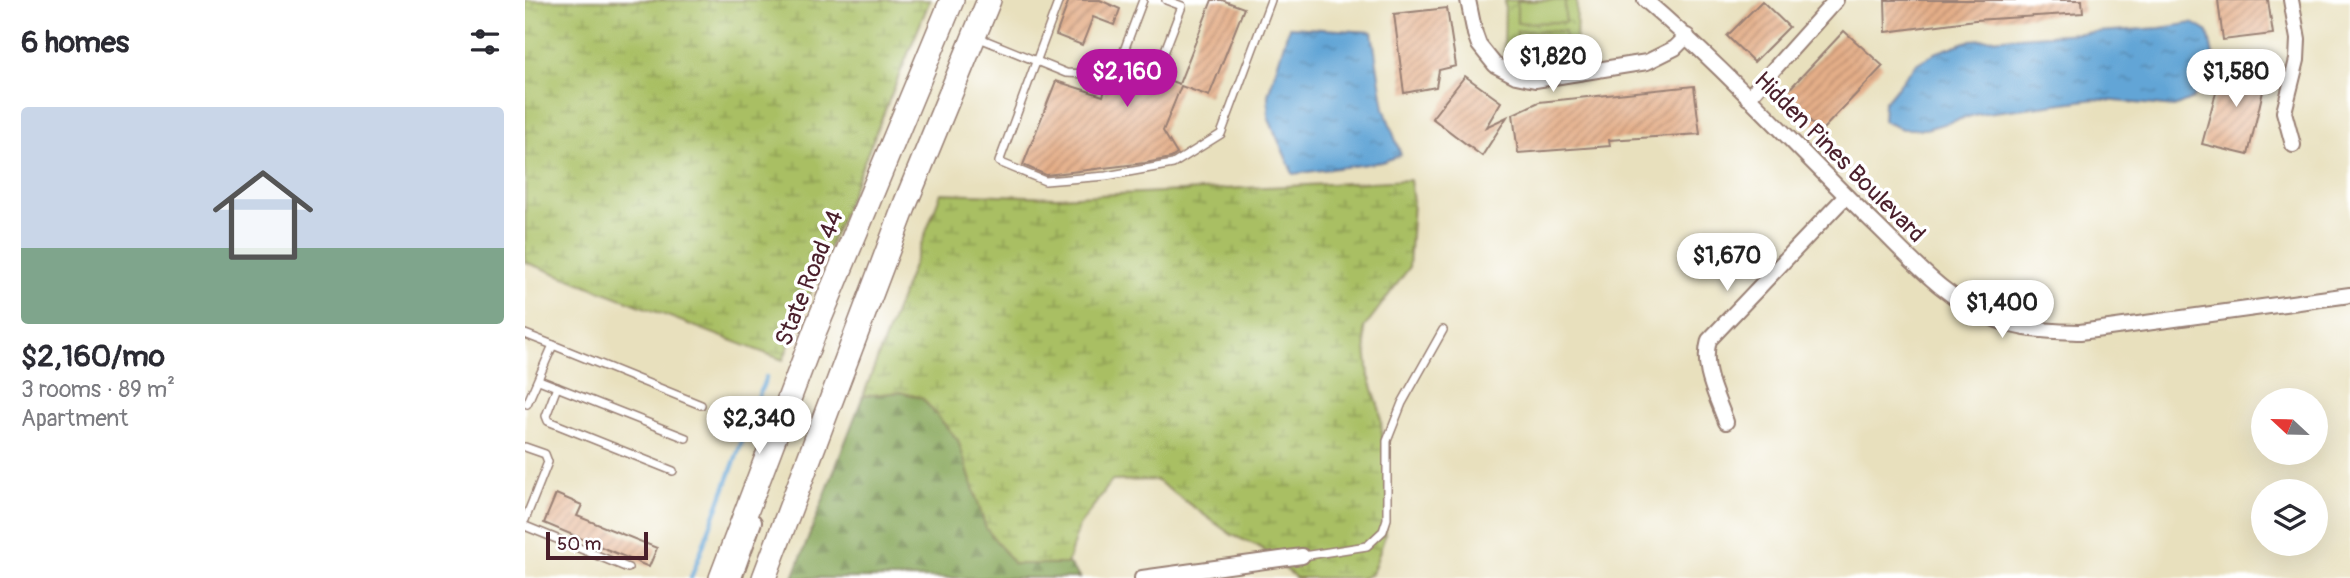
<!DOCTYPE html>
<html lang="en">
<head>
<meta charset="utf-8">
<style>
	:root { --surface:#fff; --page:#f7f7f7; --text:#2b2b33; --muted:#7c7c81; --line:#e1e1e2; --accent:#b5179e }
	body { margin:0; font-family:Pangolin,sans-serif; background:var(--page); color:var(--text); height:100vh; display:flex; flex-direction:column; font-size:26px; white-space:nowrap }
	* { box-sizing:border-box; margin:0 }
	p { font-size:23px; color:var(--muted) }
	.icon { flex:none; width:38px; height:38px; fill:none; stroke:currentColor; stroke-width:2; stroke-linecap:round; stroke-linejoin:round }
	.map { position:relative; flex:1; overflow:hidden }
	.drawer { display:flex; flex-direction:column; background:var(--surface); width:525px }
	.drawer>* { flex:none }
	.needle { width:46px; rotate:292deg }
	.buttons { position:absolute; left:1726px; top:388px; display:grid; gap:14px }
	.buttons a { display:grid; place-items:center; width:77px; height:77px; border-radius:50%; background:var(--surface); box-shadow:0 7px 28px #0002; font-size:35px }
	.scale { position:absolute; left:21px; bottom:18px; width:102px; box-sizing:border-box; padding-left:7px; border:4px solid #4a1f2b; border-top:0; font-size:19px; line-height:24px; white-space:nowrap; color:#4a1f2b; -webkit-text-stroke:5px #fff; paint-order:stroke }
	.price { position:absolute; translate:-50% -60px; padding:0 16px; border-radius:24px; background:#fff; color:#222; font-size:23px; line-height:46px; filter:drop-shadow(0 2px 4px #0008) }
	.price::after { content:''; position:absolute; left:50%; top:42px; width:21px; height:16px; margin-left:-10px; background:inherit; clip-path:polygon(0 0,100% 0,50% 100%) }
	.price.current { background:var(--accent); color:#fff }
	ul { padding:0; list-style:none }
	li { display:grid; align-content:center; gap:14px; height:371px; padding:0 21px }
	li+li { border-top:2px solid var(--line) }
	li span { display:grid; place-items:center; height:217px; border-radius:7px; color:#555 }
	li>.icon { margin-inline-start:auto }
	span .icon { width:126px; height:126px; fill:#fffc; stroke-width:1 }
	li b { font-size:30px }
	h2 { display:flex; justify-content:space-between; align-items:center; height:84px; padding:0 21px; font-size:30px }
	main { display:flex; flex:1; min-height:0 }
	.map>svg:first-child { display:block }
	.forest { fill:url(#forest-firs); stroke:#686242; stroke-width:2 }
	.wetland { fill:url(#wetland-marsh); stroke:#7a6f47; stroke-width:2 }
	.park { fill:url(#park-crowns); stroke:#7a6f47; stroke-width:2 }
	.pitch { fill:#a9bf63; stroke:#7a6f47; stroke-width:2 }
	.water { fill:url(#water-ripples); stroke:#566280; stroke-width:2 }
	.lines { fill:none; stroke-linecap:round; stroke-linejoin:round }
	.stream { stroke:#62a5d6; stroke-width:4.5 }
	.building { fill:url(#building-hatch) }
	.service-casing { stroke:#998074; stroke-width:10 }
	.minor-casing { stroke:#998074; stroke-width:18 }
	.primary-casing { stroke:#998074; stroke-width:26 }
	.service { stroke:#fff; stroke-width:7 }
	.minor { stroke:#fff; stroke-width:14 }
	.primary { stroke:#fff; stroke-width:23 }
	.labels { text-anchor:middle; stroke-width:7; stroke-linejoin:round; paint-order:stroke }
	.street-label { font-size:24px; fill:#4a1f2b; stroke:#fff }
</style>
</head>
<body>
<main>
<section class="drawer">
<h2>6 homes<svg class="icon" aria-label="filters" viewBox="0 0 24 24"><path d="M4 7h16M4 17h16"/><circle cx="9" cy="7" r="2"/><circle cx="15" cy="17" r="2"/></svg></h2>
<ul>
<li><span style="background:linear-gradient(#c9d6e8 65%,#7fa58c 0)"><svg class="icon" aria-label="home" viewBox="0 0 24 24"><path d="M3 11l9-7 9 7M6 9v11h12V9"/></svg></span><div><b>$2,160/mo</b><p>3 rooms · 89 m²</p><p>Apartment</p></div></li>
</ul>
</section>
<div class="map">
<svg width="1825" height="578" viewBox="0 0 1825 578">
	<defs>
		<pattern id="forest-firs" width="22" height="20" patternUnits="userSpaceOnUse" patternTransform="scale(1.75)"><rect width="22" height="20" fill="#86a659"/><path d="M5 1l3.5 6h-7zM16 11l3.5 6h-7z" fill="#70874a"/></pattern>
		<pattern id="wetland-marsh" width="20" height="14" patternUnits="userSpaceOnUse" patternTransform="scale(1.75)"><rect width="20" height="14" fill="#a9bf63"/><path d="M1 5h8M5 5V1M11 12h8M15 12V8" fill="none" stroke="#8c9b52"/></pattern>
		<pattern id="park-crowns" width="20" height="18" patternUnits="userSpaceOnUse" patternTransform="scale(1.75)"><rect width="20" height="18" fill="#a9bf63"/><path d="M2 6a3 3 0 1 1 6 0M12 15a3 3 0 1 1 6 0" fill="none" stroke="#8c9b52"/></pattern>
		<pattern id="water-ripples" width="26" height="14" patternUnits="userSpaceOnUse" patternTransform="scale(1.75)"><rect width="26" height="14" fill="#62a5d6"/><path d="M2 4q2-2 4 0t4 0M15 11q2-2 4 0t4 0" fill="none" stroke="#5386ae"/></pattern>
		<pattern id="building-hatch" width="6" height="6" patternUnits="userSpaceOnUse" patternTransform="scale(1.75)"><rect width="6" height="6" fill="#e4ae88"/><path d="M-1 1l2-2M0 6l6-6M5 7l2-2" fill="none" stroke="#bb8d6f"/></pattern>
	</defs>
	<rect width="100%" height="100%" fill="#fff"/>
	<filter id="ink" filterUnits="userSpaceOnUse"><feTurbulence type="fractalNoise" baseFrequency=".0143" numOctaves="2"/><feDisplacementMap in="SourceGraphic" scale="14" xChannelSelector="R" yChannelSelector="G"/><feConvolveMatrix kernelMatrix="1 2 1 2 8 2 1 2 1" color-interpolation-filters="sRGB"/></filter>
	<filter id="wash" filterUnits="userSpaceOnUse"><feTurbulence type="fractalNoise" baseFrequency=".00686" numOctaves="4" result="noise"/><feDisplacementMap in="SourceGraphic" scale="28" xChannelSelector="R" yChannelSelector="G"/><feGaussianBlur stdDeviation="1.57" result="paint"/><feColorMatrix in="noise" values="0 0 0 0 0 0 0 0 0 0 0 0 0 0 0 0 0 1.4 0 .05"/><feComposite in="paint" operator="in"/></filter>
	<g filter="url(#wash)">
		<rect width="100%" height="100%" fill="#e8e0bd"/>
		<polygon class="forest" points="375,392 397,398 433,440 461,528 542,562 555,578 268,578 338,396"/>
		<g class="wetland">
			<polygon points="0,0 405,0 258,360 0,262"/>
			<polygon points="885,180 888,201 884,268 839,328 844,376 855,411 863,497 860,536 847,574 837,578 771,578 733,546 707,535 631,480 587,481 554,526 542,564 489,564 461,528 433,440 397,398 375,392 338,396 416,193 531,197"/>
		</g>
		<polygon class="park" points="1052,0 1051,53 1046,59 986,59 979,52 980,0"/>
		<g class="pitch">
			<polygon points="1040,0 1040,22 992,23 992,1"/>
			<polygon points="992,31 1040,31 1040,53 992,54"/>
		</g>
		<g class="water">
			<polygon points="1668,23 1683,32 1688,55 1684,75 1668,99 1649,107 1570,99 1453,114 1401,129 1377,129 1358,121 1359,103 1391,64 1410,53 1446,40 1635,28"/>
			<polygon points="764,27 847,32 859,108 876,155 857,162 768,174 743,117 743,95"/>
		</g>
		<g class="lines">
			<polyline class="stream" points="166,578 241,377"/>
		</g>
		<g id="blocks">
			<g class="building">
				<polygon points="544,0 575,0 595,9 589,25 568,17 557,45 531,35"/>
				<polygon points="687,0 697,0 719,8 684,96 656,86 638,131 652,154 646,158 620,163 521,175 498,165 531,81 578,96 584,79 611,68 654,84"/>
				<polygon points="1360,0 1557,0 1558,13 1450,20 1361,32"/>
				<polygon points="1693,0 1743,0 1748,34 1698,40"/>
				<polygon points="1237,1 1264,27 1229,62 1202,36"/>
				<polygon points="922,8 931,66 914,70 911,87 879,93 869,14"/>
				<polygon points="1319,31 1358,66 1296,131 1258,96"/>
				<polygon points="1710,62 1743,70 1723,155 1677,144 1696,74 1706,76"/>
				<polygon points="940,76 976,102 961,127 982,117 957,156 907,118"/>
				<polygon points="1169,86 1175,134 1084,140 1085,146 993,153 988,114 1014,102"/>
				<polygon points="31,494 57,505 52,516 132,548 124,567 19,523"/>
			</g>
		</g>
	</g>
	<g filter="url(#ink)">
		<use href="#blocks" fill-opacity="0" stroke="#998074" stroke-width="2"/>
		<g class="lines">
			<g class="service-casing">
				<g id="service">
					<polyline points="534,0 474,162 520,181 581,176 648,164 696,134 746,0"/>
					<polyline points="452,37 541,73 562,74 578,71 597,56 618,0"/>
					<polyline points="598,53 634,66 657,6 641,0"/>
					<polyline points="0,334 28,345 2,404"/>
					<polyline points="28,345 176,405"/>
					<polyline points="14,380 161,438"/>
					<polyline points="32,387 21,416 23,421 148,471"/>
					<polyline points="0,447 20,454 23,462 0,520"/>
					<polyline points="0,526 103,568"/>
					<polyline points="778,556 842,546 858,531 862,519 862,441 877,403 918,330"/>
				</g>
			</g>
			<g class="minor-casing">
				<g id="minor">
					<polyline points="943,0 950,34 954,45 970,65 991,76 1010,80 1122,62 1150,48 1162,36"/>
					<path d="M1120 0C1202 70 1274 151 1352 226 1388 261 1423 302 1472 320 1498 331 1527 331 1555 332L1825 295"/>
					<polyline points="1766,0 1773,39 1772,60 1759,112 1768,145"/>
					<polyline points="1223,98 1311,0"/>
					<path d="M1201 422C1191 394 1176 369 1184 340L1321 196"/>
					<polyline points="209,578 229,522"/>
					<polyline points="617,578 777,556"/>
				</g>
			</g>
			<g class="primary-casing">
				<g id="primary">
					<polyline points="196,578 291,328 427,0"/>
					<polyline points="239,578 381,202 464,0"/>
				</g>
			</g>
			<use href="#service" class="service"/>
			<use href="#minor" class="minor"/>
			<use href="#primary" class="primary"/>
		</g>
	</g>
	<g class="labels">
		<g class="street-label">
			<text transform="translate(1315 157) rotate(45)" y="8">Hidden Pines Boulevard</text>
			<text transform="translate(284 278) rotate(-68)" y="8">State Road 44</text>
		</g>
	</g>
</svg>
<div class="buttons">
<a><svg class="needle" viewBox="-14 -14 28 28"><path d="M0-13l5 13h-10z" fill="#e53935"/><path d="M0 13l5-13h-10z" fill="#7c7c81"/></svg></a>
<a><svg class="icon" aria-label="layers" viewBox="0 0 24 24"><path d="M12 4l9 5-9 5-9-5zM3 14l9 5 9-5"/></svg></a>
</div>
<div class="scale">50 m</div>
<b class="price" style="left:1028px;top:94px">$1,820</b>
<b class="price current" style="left:602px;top:109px">$2,160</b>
<b class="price" style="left:1711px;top:109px">$1,580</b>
<b class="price" style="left:1202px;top:293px">$1,670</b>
<b class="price" style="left:1477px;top:340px">$1,400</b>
<b class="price" style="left:234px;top:456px">$2,340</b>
</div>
</main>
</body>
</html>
